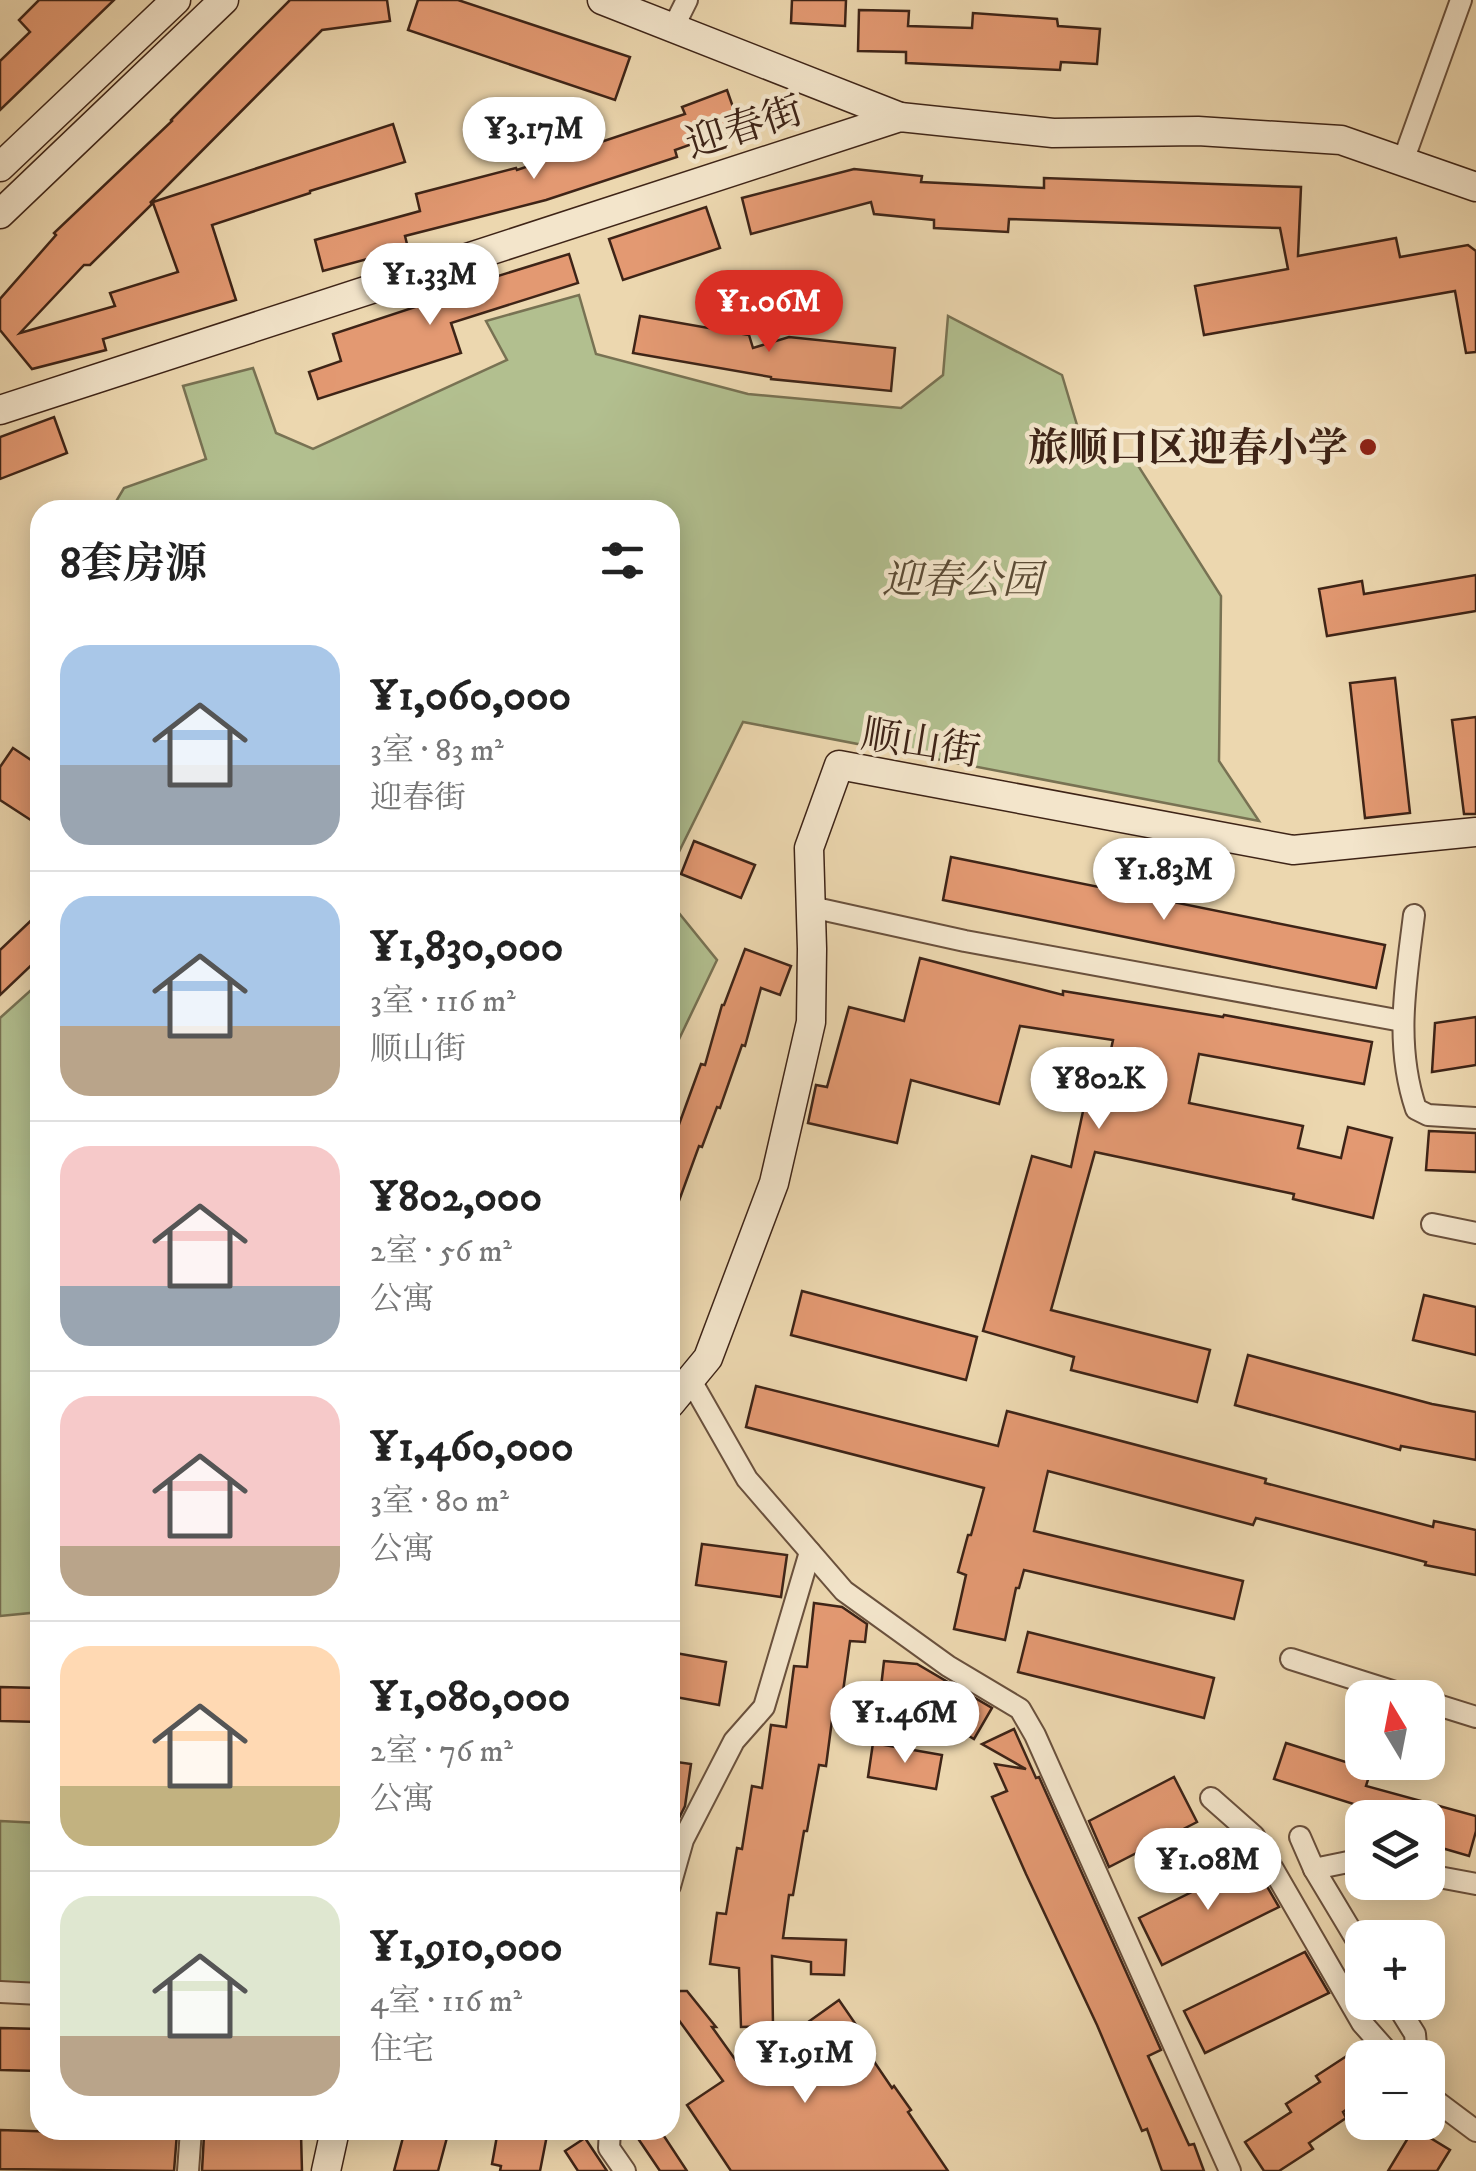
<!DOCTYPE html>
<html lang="zh">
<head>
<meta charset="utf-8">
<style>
	:root { --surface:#fff; --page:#f6f6f6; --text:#222; --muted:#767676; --line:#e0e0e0; --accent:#d93025 }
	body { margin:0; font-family:"IM FELL DW Pica","Noto Serif SC",serif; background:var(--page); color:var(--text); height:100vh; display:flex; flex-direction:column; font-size:38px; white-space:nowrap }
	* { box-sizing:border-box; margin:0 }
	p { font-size:32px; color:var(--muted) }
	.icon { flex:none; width:55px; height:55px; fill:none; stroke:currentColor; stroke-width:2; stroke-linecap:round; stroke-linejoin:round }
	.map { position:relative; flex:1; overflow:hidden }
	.details { position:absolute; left:30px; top:500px; width:650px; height:1640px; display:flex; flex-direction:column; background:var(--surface); border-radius:30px; box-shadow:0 5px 25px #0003 }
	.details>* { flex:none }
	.needle { width:65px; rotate:350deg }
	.tools { position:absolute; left:1345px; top:1680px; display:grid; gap:20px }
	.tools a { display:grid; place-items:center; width:100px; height:100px; border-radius:20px; background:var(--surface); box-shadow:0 5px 25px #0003; font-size:50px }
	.price { position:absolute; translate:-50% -85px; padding:0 22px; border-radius:35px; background:#fff; color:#222; font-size:32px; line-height:65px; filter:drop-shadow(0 2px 5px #0008) }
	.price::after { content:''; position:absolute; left:50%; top:60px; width:30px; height:22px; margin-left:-15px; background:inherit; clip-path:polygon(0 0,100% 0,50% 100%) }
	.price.current { background:var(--accent); color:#fff }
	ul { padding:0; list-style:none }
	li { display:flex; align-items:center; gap:30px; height:250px; padding:0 30px }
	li+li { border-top:2px solid var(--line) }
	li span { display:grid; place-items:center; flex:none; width:280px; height:200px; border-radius:30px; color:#555 }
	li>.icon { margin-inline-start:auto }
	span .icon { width:120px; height:120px; fill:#fffc; stroke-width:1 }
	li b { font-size:42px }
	h2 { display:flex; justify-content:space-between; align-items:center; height:120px; padding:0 30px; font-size:42px }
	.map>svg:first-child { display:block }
	.green { fill:#b2bf8f; stroke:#787253; stroke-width:2.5 }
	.building { fill:#e39972; stroke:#3e2417; stroke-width:2.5; fill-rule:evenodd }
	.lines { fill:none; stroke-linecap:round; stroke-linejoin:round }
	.street-casing { stroke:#6a513d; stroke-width:24 }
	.secondary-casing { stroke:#3e2417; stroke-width:31 }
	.street { stroke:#f3e5cb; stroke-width:20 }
	.secondary { stroke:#f3e5cb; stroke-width:28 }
	.poi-dot { fill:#8f2418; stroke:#f3e5cb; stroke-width:4 }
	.labels { text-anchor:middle; stroke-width:9; stroke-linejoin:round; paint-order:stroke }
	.street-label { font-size:40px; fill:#3e2417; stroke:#f3e5cb }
	.poi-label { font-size:40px; font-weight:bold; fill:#3e2417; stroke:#f3e5cb; text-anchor:end }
	.park-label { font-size:40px; font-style:italic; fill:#5b4b35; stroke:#f3e5cb }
</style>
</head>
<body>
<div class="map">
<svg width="1476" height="2171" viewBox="0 0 1476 2171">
	<rect width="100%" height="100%" fill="#ecd7af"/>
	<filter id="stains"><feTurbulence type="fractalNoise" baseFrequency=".002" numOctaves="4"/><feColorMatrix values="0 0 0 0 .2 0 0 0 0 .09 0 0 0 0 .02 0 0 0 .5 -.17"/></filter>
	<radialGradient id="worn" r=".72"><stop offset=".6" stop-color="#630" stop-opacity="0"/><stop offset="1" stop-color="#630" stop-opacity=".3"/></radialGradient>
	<g class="green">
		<polygon points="579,295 596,354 748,394 901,408 943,375 948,316 1062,375 1083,445 1132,456 1221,596 1219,761 1259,821 743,722 670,870 670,510 111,510 124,488 206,459 183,386 253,368 276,433 313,449 507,360 486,321"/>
		<polygon points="670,902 717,960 670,1058"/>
		<polygon points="40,982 40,1612 0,1616 0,1018"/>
		<polygon points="0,1821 40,1823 40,1984 0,1982"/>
	</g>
	<g class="building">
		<polygon points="39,0 114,0 0,110 0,61 30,32 19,20"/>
		<path d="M290 0H387L390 21 322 30 150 203 393 124 405 162 310 191V193L212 225 236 300 103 339 106 350 32 369 0 330V299L56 235 54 233 172 121 171 120ZM153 203 178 272 110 293 115 306 20 333 84 265H90Z"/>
		<polygon points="418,0 458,0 630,57 615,100 408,30"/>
		<polygon points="792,0 846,0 845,26 791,23"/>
		<polygon points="859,10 909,11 908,26 972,28 973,13 1057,19 1058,26 1100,29 1097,64 1061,62 1060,70 906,63 906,52 858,51"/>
		<polygon points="727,90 740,127 675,150 677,157 546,200 405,236 408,248 323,271 315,240 420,211 416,194 516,168 517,170 685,114 682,107"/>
		<polygon points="854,169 922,176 921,182 1044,188 1044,178 1301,187 1298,256 1396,238 1400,257 1468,245 1476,251 1476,352 1466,353 1455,291 1204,335 1195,286 1288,269 1280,228 1009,219 1008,232 934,228 934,220 874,214 871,202 751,234 742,198"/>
		<polygon points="706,207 720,248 623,280 609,239"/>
		<polygon points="569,254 578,283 451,323 461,353 318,399 309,372 341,361 333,334 470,289 469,285"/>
		<polygon points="640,316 749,335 753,348 789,337 895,348 891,391 771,379 771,377 633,353"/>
		<polygon points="54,417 67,453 0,479 0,437"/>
		<polygon points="1476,575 1476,611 1327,636 1319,589 1362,581 1364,594"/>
		<polygon points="1395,678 1410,813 1365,818 1350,683"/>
		<polygon points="1476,717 1476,814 1464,814 1452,720"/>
		<polygon points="13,748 40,766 40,826 0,800 0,767"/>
		<polygon points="694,841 755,865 741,898 681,874"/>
		<polygon points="951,857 1385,945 1376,988 943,900"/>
		<polygon points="40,912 40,957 0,995 0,950"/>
		<polygon points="745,949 791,966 780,995 761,988 745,1046 742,1045 720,1108 717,1107 702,1147 699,1146 672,1220 670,1220 670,1149 701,1064 705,1065 722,1005 724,1005"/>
		<polygon points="920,958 1063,995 1063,991 1223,1017 1224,1015 1372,1042 1364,1084 1199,1054 1189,1103 1303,1126 1298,1148 1341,1158 1348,1127 1392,1138 1373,1218 1293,1199 1294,1194 1095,1152 1051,1310 1210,1350 1197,1402 1071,1370 1074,1357 983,1331 1032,1156 1071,1167 1090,1079 1104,1082 1113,1040 1020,1026 999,1104 911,1080 897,1143 808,1123 816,1085 827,1087 849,1007 904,1021"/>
		<polygon points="1476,1017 1476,1065 1432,1072 1435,1023"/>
		<polygon points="1429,1131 1476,1133 1476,1172 1426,1170"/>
		<polygon points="802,1291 977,1337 966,1380 791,1335"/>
		<polygon points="1424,1295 1476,1307 1476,1355 1413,1340"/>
		<polygon points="1248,1355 1432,1404 1476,1412 1476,1460 1401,1446 1400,1450 1235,1405"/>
		<polygon points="756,1386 998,1446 1007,1411 1266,1479 1265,1483 1433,1527 1434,1521 1476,1530 1476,1575 1425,1565 1426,1562 1256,1518 1253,1525 1048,1471 1034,1531 1243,1581 1234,1619 1024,1570 1019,1588 1016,1588 1005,1640 954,1629 966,1575 958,1572 968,1535 971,1535 984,1488 746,1427"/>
		<polygon points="702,1544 787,1555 781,1597 696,1585"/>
		<polygon points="814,1603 842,1607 867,1624 865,1642 850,1641 841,1706 834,1705 826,1766 819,1765 807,1831 804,1831 793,1895 789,1895 783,1938 846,1940 844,1975 811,1974 811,1962 772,1956 773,2026 741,2027 739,1968 710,1964 717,1913 726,1914 737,1848 742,1849 752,1786 762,1788 771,1725 786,1727 794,1666 807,1667"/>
		<polygon points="1028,1632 1214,1678 1204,1718 1018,1672"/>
		<polygon points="670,1652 726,1662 719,1705 670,1696"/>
		<polygon points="884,1661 917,1664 992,1708 974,1739 906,1699 880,1696"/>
		<polygon points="0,1687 40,1688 40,1722 0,1721"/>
		<polygon points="1014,1729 1036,1778 1039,1777 1161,2050 1148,2056 1189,2145 1194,2144 1204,2171 1162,2171 1147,2129 1142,2131 1097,2025 1026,1874 992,1797 1007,1791 995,1764 1026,1769 982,1744"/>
		<polygon points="873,1743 942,1755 936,1789 868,1777"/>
		<polygon points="1286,1743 1371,1770 1366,1786 1476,1816 1476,1831 1469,1856 1428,1844 1428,1818 1398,1818 1274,1779"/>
		<polygon points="670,1761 691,1764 685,1806 673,1830 670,1830"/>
		<polygon points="1174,1777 1197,1822 1109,1867 1089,1821"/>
		<polygon points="1253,1862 1279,1907 1162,1965 1139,1918"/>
		<polygon points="1305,1952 1329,1993 1205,2053 1184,2011"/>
		<polygon points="680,1991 687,1991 716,2027 712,2027 742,2069 774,2049 799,2089 815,2081 835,2067 808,2028 814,2025 804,2025 839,2000 859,2029 854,2032 892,2088 894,2086 911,2110 908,2112 948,2171 731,2171 687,2105 723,2081 670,2008 670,1999"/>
		<polygon points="0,2028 40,2029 40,2071 0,2070"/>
		<polygon points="1362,2046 1362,2099 1343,2112 1346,2118 1309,2143 1313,2149 1279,2171 1264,2171 1245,2142 1291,2112 1286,2104 1320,2082 1316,2076"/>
		<polygon points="1414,2128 1450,2150 1437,2171 1388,2171"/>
		<polygon points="0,2130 120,2134 120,2131 177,2133 174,2171 0,2169"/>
		<polygon points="405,2130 449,2130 438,2171 394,2171"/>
		<polygon points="498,2130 548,2130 540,2171 500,2171 501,2166 492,2164"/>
		<polygon points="647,2130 660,2130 687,2171 660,2171 637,2137"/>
		<polygon points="301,2134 302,2171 202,2171 204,2135"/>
		<polygon points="585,2138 607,2171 578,2171 565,2151"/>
	</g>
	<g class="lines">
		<g class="street-casing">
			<g id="street">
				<polyline points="673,28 687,0"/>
				<polyline points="1403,161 1461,0"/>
				<polyline points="811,907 965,941 1402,1021"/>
				<path d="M1414 915C1406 981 1394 1044 1416 1109L1428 1115 1476 1118"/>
				<polyline points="1432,1224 1476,1233"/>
				<polyline points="690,1379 747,1479 844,1591 948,1666 1020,1709 1035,1735 1230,2171"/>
				<polyline points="1291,1659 1414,1698"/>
				<polyline points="1428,1702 1476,1717"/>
				<polyline points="1211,1798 1254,1836 1362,2023 1393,2058"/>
				<polyline points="1300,1837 1314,1869 1362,1949"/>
				<polyline points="1314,1869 1353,1861 1362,1863"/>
				<polyline points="1428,1875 1476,1884"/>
				<polyline points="670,1886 683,1840 734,1741 764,1707 810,1552"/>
				<polyline points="0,1992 40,1994"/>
				<polyline points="1395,2002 1415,2034 1417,2058"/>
				<polyline points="1428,2095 1476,2131"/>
				<polyline points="610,2130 609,2148 625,2171"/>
				<polyline points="188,2171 191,2130"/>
			</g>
		</g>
		<g class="secondary-casing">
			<g id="secondary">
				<polyline points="602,0 900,117"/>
				<polyline points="0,167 176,0"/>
				<polyline points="0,214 224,0"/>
				<polyline points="0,410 900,117 1053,133 1198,131 1341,140 1476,187"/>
				<polyline points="670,1404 708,1358 774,1183 811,1022 812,949 809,848 839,765 1293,850 1476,832"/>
				<polyline points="326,2171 335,2130"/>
			</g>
		</g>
		<use href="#street" class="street"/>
		<use href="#secondary" class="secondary"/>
	</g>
	<circle class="poi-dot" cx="1368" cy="447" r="10"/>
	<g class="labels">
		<g class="street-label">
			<text transform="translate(744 126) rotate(-18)" y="14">迎春街</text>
			<text transform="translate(921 742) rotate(9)" y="14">顺山街</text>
		</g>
		<g class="poi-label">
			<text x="1348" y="461">旅顺口区迎春小学</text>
		</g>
		<g class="park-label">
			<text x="962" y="593">迎春公园</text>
		</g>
	</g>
	<rect width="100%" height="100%" filter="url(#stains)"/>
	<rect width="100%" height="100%" fill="url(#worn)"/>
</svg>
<div class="tools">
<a><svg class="needle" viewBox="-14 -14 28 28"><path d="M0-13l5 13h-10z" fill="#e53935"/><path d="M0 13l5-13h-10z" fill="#767676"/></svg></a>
<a><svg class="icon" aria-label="layers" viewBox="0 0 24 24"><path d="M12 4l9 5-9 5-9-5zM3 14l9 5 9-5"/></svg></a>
<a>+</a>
<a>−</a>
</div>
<b class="price" style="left:534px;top:182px">¥3.17M</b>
<b class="price" style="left:430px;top:328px">¥1.33M</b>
<b class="price current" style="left:769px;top:355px">¥1.06M</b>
<b class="price" style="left:1164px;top:923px">¥1.83M</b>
<b class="price" style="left:1099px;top:1132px">¥802K</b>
<b class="price" style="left:905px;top:1766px">¥1.46M</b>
<b class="price" style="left:1208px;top:1913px">¥1.08M</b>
<b class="price" style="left:805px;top:2106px">¥1.91M</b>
<section class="details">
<h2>8套房源<svg class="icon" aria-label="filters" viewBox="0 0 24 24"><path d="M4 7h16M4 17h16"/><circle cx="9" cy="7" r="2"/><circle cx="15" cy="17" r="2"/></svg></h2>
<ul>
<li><span style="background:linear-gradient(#a9c7e8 60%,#9aa5b1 0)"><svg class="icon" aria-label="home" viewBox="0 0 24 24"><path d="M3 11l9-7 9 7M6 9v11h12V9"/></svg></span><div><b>¥1,060,000</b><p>3室 · 83 m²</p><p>迎春街</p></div></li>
<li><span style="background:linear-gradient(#a9c7e8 65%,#b9a48a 0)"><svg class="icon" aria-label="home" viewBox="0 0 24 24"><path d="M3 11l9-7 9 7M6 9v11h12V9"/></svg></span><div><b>¥1,830,000</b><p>3室 · 116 m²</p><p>顺山街</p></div></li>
<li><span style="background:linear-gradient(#f6c9c9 70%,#9aa5b1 0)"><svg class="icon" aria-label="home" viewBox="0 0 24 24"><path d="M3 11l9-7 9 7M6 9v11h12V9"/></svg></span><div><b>¥802,000</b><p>2室 · 56 m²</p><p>公寓</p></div></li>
<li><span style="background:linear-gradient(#f6c9c9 75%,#b9a48a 0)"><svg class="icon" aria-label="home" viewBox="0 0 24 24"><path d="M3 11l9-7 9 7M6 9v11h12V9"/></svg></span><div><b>¥1,460,000</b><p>3室 · 80 m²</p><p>公寓</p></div></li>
<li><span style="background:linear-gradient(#ffd9b3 70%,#c2b280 0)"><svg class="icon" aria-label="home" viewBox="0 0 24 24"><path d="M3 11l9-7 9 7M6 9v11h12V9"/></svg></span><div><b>¥1,080,000</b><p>2室 · 76 m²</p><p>公寓</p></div></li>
<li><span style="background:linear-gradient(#dfe7d0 70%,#b9a48a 0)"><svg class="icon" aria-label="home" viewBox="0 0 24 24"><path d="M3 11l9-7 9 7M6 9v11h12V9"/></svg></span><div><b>¥1,910,000</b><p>4室 · 116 m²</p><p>住宅</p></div></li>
</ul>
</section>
</div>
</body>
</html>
